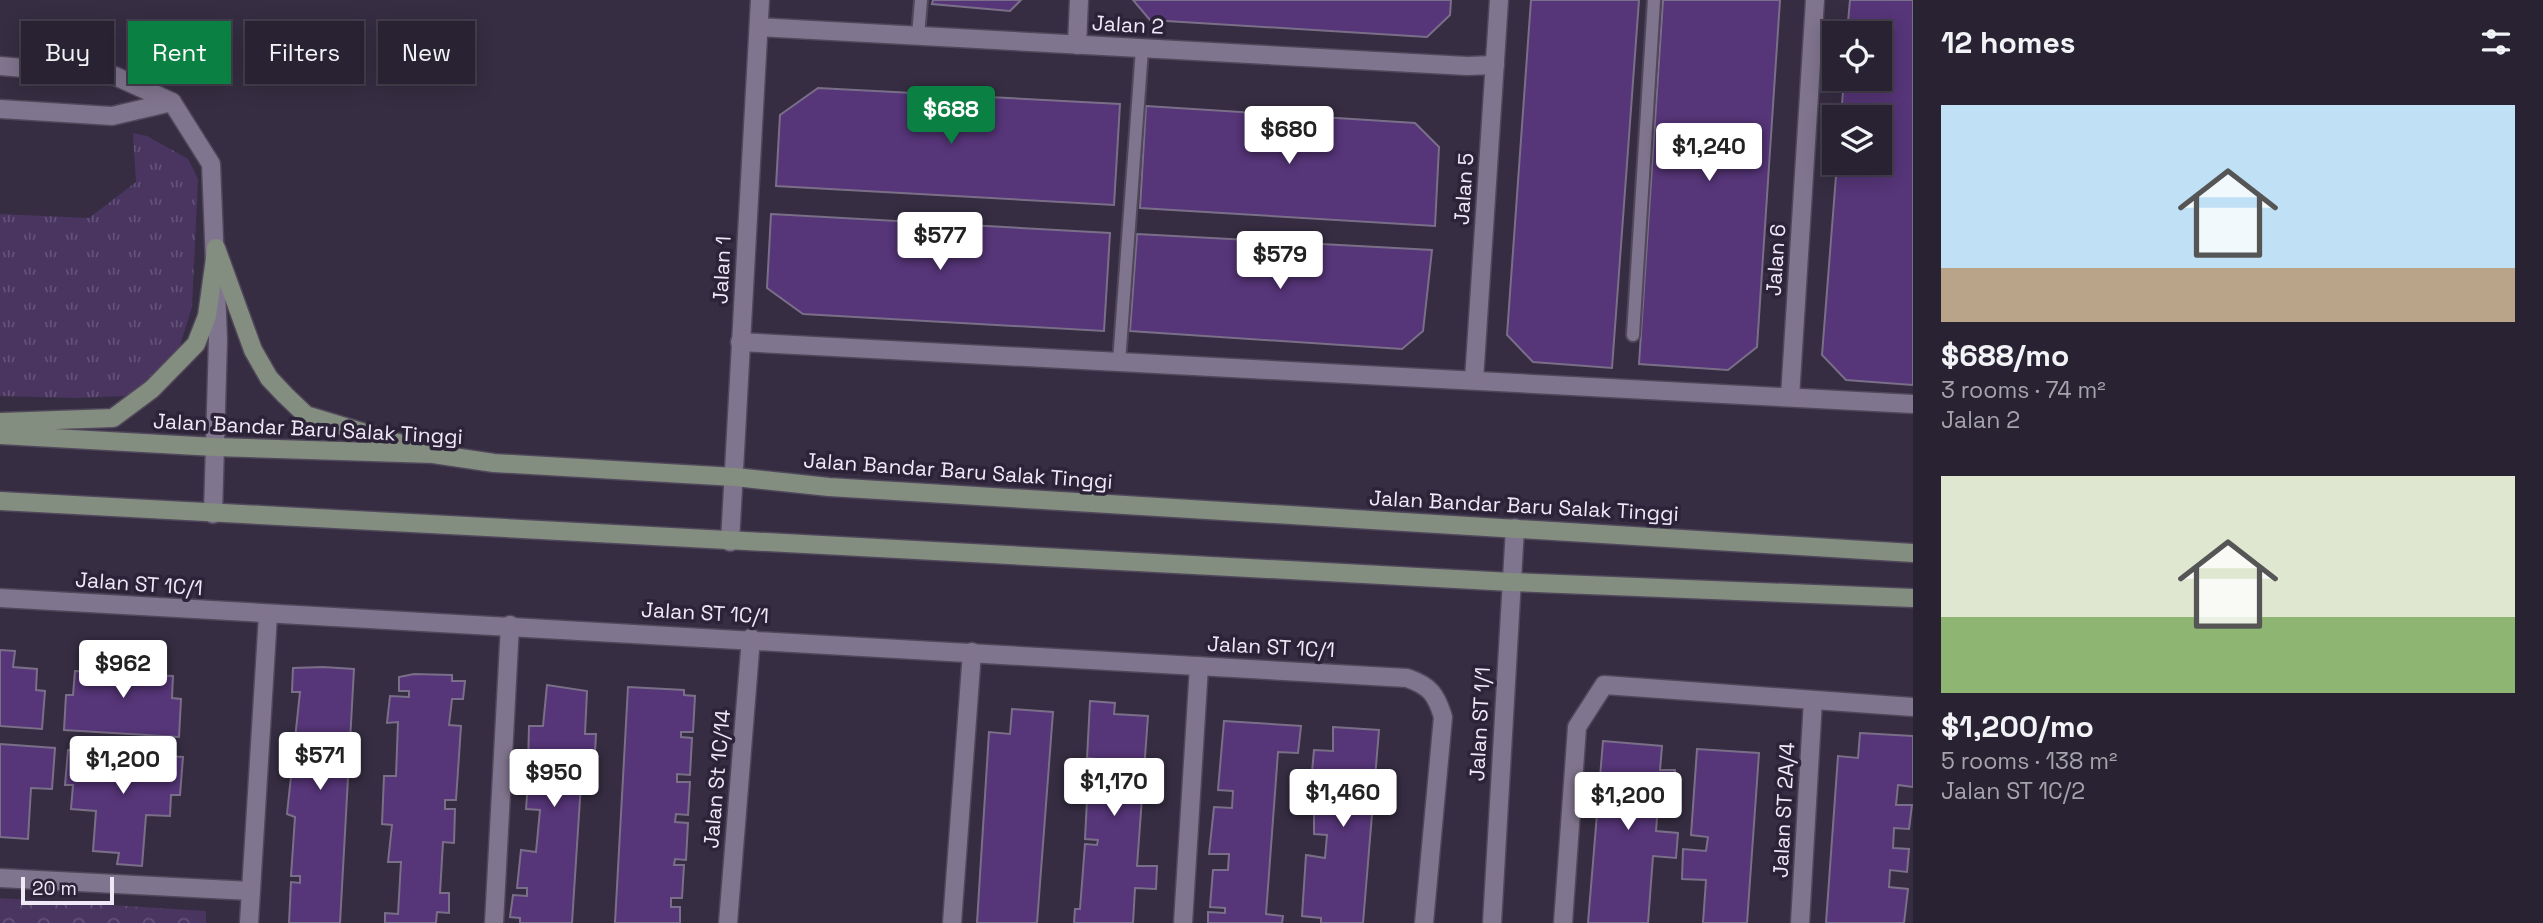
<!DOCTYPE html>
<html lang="en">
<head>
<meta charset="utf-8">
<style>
	:root { --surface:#282232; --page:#302a3a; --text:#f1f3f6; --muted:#a5a4ac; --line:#443f4d; --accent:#0b8043 }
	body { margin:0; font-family:"Space Grotesk",sans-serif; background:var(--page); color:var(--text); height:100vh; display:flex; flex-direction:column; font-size:26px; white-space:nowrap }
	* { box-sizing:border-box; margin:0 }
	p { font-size:23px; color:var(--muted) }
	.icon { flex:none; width:38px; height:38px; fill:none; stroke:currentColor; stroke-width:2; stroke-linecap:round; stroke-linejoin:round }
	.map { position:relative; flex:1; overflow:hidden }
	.drawer { display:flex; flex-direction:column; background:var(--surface); width:630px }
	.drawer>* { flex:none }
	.guide { position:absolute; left:21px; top:21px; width:665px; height:63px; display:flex; gap:14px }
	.fabs { position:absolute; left:1822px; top:21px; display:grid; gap:14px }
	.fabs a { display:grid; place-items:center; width:70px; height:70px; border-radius:0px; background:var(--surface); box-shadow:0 4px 18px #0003,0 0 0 2px var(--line); font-size:35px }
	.scale { position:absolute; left:21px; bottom:18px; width:93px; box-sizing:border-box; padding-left:7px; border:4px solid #efe9f7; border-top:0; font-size:19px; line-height:24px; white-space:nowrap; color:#efe9f7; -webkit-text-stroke:5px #2c2338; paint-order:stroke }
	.price { position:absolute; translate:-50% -60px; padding:0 16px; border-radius:7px; background:#fff; color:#222; font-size:23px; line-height:46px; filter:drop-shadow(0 2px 4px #0008) }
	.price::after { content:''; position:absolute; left:50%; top:42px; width:21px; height:16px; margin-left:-10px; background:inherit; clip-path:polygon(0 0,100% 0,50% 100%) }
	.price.selected { background:var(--accent); color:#fff }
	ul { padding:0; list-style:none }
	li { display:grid; align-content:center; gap:14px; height:371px; padding:0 28px }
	li span { display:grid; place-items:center; height:217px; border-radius:0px; color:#555 }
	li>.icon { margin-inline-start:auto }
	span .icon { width:126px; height:126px; fill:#fffc; stroke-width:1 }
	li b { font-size:30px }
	h2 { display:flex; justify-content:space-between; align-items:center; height:84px; padding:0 28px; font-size:30px }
	.pill { padding:0 24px; border-radius:0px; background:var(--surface); box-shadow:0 4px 18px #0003,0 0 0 2px var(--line); font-size:24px; line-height:63px }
	.pill.selected { background:var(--accent); color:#fff }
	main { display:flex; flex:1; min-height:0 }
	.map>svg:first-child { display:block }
	.grass { fill:url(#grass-tufts) }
	.park { fill:url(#park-crowns) }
	.building { fill:#563578; stroke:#7a6f88; stroke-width:2 }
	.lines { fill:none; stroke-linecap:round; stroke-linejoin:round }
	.service-casing { stroke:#50485a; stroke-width:16 }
	.minor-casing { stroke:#50485a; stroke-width:21 }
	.tertiary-casing { stroke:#50485a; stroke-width:21 }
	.secondary-casing { stroke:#50485a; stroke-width:21 }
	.service { stroke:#80758e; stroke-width:12 }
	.minor { stroke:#80758e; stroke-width:18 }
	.tertiary { stroke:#80758e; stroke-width:18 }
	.secondary { stroke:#838d80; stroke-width:18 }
	.labels { text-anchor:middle; stroke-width:7; stroke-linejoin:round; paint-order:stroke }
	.street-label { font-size:21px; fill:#efe9f7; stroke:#2c2338 }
</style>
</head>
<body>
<main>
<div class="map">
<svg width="1913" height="923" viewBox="0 0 1913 923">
	<defs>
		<pattern id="grass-tufts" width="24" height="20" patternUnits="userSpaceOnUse" patternTransform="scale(1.75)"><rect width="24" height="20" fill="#493560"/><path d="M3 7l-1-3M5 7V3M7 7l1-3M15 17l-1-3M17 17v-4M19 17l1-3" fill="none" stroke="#645278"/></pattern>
		<pattern id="park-crowns" width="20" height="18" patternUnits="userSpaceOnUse" patternTransform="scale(1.75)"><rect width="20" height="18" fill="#493560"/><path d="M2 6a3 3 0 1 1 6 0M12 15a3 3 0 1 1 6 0" fill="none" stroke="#645278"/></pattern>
	</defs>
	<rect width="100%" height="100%" fill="#362d42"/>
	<polygon class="grass" points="133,133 147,136 188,159 198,179 192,307 178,352 158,373 125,396 76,398 0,396 0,214 89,218 136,182"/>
	<polygon class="park" points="0,898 206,911 206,923 0,923"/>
	<g class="building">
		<polygon points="933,0 1021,0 1010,11 932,4"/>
		<polygon points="1133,0 1451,0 1450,15 1427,37 1150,20"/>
		<polygon points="1531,0 1639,0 1612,368 1533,362 1507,335"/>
		<polygon points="1663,0 1780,0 1757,347 1728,370 1639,364"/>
		<polygon points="1850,0 1913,0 1913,385 1846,380 1822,355 1837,163 1880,163 1880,117 1841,117 1844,79 1880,79 1880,33 1847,33"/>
		<polygon points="818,88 1120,104 1114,205 776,186 780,115"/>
		<polygon points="1146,106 1415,123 1439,147 1435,226 1140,208"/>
		<polygon points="771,214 1110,233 1104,331 803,314 767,288"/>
		<polygon points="1137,234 1432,250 1423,331 1402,349 1130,331"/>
		<polygon points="0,650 15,651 13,667 37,669 36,690 45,691 42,729 0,726"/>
		<polygon points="100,656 151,660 150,675 173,676 172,698 181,699 179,737 64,730 66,695 73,695 75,671 100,672"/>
		<polygon points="323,667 354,669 340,923 289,923 291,882 300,883 300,876 291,876 295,817 287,814 300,692 292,692 293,668"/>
		<polygon points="414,674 452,675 452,681 465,681 463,699 452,699 449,725 461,726 456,800 445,800 445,809 455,809 454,843 443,842 440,893 449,893 449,913 437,912 436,923 385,923 385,913 398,914 401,862 388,862 392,825 382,824 384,776 396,776 398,722 387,723 390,696 409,697 409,691 399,691 399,677"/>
		<polygon points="547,685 587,691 585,734 596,734 595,753 583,752 572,923 520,923 520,918 510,917 513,895 527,896 527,888 517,888 521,850 536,852 540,810 526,809 529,771 540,771 540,765 528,766 529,726 543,726"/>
		<polygon points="628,687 684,690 684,695 695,696 693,732 681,732 681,737 692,738 690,775 677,774 677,782 690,782 688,815 676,814 675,822 688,823 686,860 675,859 674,865 684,865 682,898 671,898 671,907 680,907 680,923 615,923"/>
		<polygon points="1090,701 1115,703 1114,714 1148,716 1137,866 1157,866 1156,889 1135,888 1133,923 1074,923 1075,909 1080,909 1085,844 1097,845 1098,840 1085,839 1088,780 1102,781 1104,760 1087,758"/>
		<polygon points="1012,709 1053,712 1037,923 977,923 989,732 1010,734"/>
		<polygon points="1224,721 1301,726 1298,753 1278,752 1266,914 1283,916 1282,923 1208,923 1208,912 1225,913 1225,908 1210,907 1213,870 1228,870 1229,854 1209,854 1214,807 1232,808 1233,791 1218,790"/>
		<polygon points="1333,727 1379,730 1363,923 1321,923 1321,918 1302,916 1306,855 1325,858 1327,835 1314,834 1314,796 1330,796 1332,773 1312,772 1314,750 1333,751"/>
		<polygon points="1860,733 1913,736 1913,787 1898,785 1896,805 1912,805 1909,829 1894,828 1893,848 1909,849 1907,872 1890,870 1889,887 1908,889 1904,923 1826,923 1838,756 1858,758"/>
		<polygon points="1603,741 1662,746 1660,770 1675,770 1673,796 1659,794 1656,831 1678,833 1676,858 1653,856 1648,923 1588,923"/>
		<polygon points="0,744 55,748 52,789 31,788 28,839 0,837"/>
		<polygon points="1697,749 1759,753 1747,923 1703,923 1706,880 1682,879 1683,849 1706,851 1708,837 1691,835"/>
		<polygon points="68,750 183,757 180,795 171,795 170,816 146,815 142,866 117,864 119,853 93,851 96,811 71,809 73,785 65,785"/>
	</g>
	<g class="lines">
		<g class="service-casing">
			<g id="service">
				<polyline points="918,36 921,0"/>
				<polyline points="1633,335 1654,0"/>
				<polyline points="1119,362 1142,49"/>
			</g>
		</g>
		<g class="minor-casing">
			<g id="minor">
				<polyline points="759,27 1467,66 1495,65"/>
				<polyline points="1077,45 1079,0"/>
				<polyline points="0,66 115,76 172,102 211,164 218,339 213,514"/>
				<polyline points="0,109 112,116 172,102"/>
				<polyline points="740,342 1913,404"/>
				<polyline points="1474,380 1499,0"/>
				<polyline points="1790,397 1815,0"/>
				<polyline points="730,542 760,0"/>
				<path d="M0 598 1407 678C1430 686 1436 694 1443 717L1424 923"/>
				<polyline points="0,878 251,891"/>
				<polyline points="249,923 268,615"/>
				<polyline points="494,923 510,625"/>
				<polyline points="728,923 751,638"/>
				<polyline points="952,923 972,652"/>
				<polyline points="1183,923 1199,666"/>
				<polyline points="1563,923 1577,727 1604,685 1913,707"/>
				<polyline points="1800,923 1813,700"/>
			</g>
		</g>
		<g class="tertiary-casing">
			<polyline id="tertiary" points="1492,923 1515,528"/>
		</g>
		<g class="secondary-casing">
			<g id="secondary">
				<polyline points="216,248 253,350 269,378 285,395 306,415 412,447"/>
				<polyline points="0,422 113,418 152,389 196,344 207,316 216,251"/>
				<polyline points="0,435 215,447 433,454 494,463 735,477 829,487 1913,553"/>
				<polyline points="0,501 1511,582 1913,598"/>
			</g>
		</g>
		<use href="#service" class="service"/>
		<use href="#minor" class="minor"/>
		<use href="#tertiary" class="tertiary"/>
		<use href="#secondary" class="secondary"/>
	</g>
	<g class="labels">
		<g class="street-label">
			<text transform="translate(1128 25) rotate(3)" y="7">Jalan 2</text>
			<text transform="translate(1464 189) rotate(-86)" y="7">Jalan 5</text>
			<text transform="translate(1776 260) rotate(-86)" y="7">Jalan 6</text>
			<text transform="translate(722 270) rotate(-87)" y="7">Jalan 1</text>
			<text transform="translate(308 429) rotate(3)" y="7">Jalan Bandar Baru Salak Tinggi</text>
			<text transform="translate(958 471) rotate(4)" y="7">Jalan Bandar Baru Salak Tinggi</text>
			<text transform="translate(1524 506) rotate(3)" y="7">Jalan Bandar Baru Salak Tinggi</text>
			<text transform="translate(139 584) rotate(4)" y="7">Jalan ST 1C/1</text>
			<text transform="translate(705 613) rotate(3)" y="7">Jalan ST 1C/1</text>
			<text transform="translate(1271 647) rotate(3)" y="7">Jalan ST 1C/1</text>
			<text transform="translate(1480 724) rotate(-87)" y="7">Jalan ST 1/1</text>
			<text transform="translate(717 779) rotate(-85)" y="7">Jalan St 1C/14</text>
			<text transform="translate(1784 810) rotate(-87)" y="7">Jalan ST 2A/4</text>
		</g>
	</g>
</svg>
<div class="fabs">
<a><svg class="icon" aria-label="locate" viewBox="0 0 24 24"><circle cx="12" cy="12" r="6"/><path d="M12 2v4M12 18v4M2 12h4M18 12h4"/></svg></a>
<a><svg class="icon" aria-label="layers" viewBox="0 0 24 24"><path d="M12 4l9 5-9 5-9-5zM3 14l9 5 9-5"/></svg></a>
</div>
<div class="scale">20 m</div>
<b class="price selected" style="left:951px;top:146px">$688</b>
<b class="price" style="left:1289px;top:166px">$680</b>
<b class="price" style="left:1709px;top:183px">$1,240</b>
<b class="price" style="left:940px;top:272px">$577</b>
<b class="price" style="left:1280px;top:291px">$579</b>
<b class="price" style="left:123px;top:700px">$962</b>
<b class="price" style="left:320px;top:792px">$571</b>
<b class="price" style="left:123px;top:796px">$1,200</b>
<b class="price" style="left:554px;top:809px">$950</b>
<b class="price" style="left:1114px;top:818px">$1,170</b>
<b class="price" style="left:1343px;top:829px">$1,460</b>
<b class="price" style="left:1628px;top:832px">$1,200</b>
<div class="guide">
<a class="pill">Buy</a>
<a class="pill selected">Rent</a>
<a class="pill">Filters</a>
<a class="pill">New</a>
</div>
</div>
<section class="drawer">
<h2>12 homes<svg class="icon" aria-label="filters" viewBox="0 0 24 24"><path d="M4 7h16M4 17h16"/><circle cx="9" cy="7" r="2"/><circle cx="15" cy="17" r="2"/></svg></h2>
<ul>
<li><span style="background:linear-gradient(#bfe0f5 75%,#b9a48a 0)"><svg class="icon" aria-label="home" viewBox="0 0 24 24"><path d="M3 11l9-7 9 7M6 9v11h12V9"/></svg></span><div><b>$688/mo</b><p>3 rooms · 74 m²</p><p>Jalan 2</p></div></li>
<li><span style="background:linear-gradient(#dfe7d0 65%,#8fb573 0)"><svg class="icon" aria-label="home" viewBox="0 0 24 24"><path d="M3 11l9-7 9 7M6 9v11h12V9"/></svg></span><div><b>$1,200/mo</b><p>5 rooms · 138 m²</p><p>Jalan ST 1C/2</p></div></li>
</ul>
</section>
</main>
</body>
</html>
